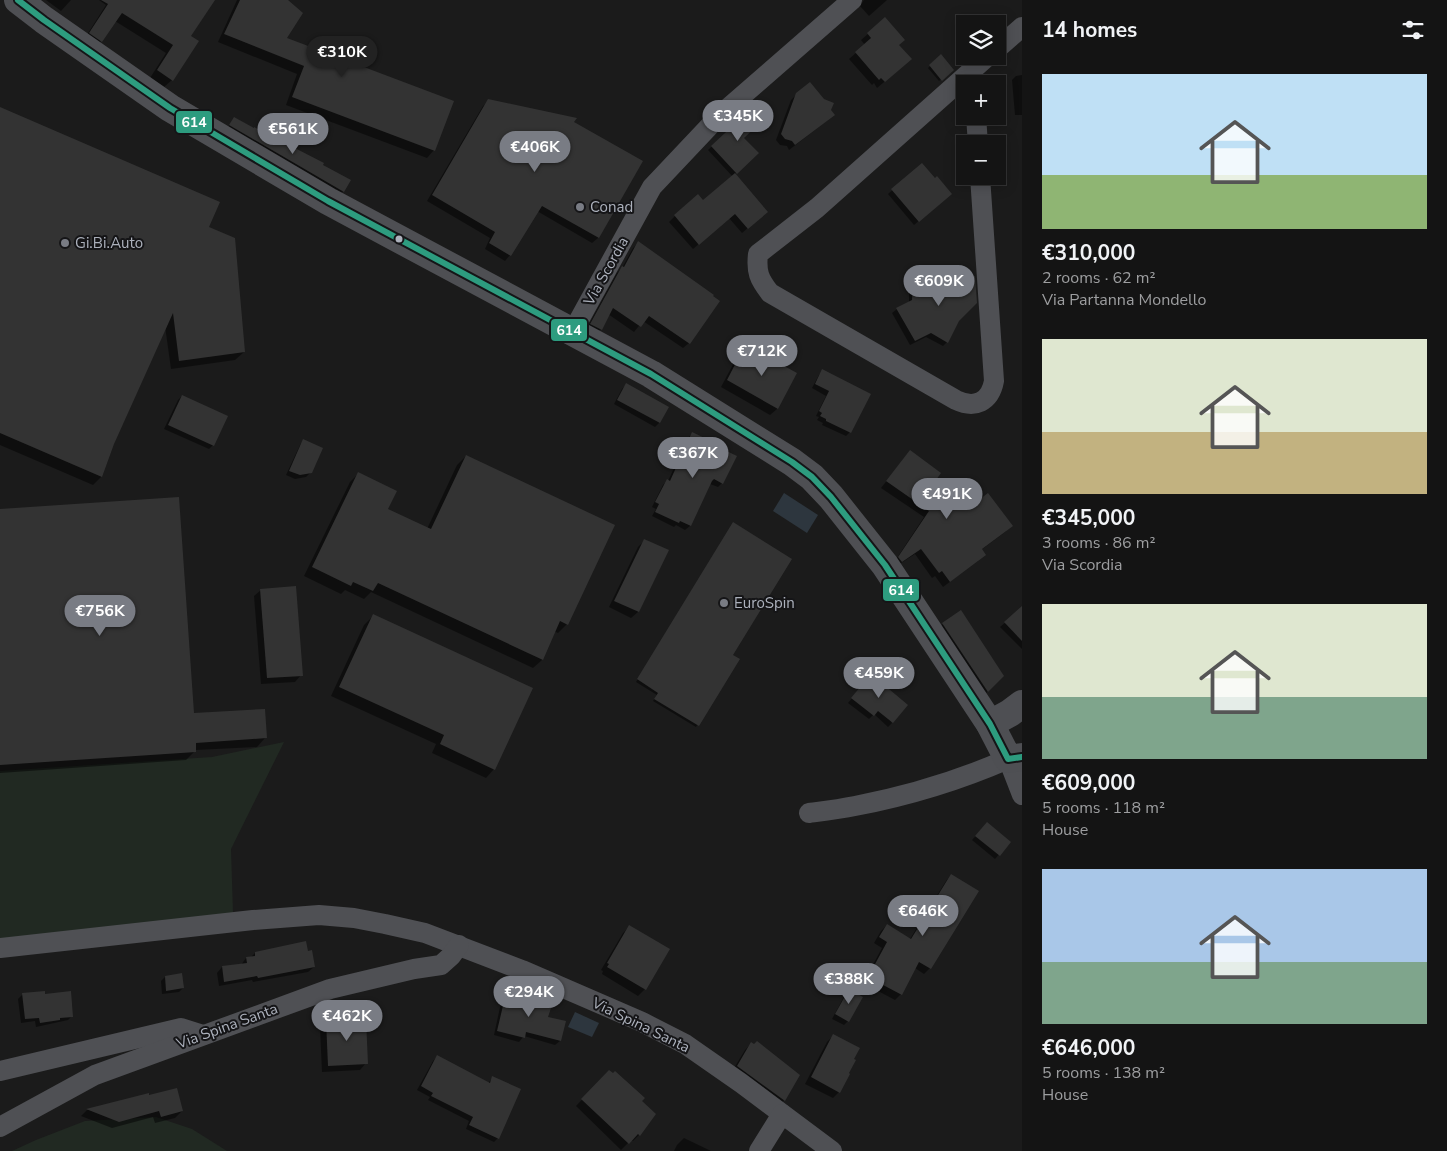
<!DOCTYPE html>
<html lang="en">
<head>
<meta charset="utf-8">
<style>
	:root { --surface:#141414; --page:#1d1d1d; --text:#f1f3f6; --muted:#9d9ea0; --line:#333334; --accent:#797c84 }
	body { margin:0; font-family:"Nunito Sans",sans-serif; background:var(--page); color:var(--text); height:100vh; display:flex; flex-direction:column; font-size:19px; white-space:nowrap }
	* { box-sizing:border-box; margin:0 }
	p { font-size:16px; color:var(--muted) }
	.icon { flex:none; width:28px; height:28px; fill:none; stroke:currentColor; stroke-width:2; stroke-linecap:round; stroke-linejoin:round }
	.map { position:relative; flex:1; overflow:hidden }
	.drawer { display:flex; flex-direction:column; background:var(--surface); width:425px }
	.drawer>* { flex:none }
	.fabs { position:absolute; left:956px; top:15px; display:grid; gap:10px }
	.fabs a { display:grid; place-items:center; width:50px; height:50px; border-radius:0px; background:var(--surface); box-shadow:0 2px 12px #0003,0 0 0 1px var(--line); font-size:25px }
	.price { position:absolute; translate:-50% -42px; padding:0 11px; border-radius:18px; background:var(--accent); color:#fff; font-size:16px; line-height:32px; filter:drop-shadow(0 1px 2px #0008) }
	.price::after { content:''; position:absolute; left:50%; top:30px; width:15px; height:11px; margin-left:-8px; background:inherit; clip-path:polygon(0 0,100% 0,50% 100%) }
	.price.on { background:#222; color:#fff }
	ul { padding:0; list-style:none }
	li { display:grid; align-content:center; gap:10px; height:265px; padding:0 20px }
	li span { display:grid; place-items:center; height:155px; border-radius:0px; color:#555 }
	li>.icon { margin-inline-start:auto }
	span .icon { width:90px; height:90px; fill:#fffc; stroke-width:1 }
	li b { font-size:21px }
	h2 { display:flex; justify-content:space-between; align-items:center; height:60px; padding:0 20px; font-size:21px }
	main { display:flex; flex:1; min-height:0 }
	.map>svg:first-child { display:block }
	.green { fill:#212922 }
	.water { fill:#2d363e }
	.shadow { fill:#0007 }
	.building { fill:#333 }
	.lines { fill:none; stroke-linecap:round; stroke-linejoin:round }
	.street { stroke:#4f5054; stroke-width:20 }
	.secondary { stroke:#4e4f53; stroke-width:28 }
	.bus-1-casing { stroke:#151517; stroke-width:10 }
	.bus-1 { stroke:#2d9c7f; stroke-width:6 }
	.poi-dot { fill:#797c84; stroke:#151517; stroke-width:2 }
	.bus-dot { fill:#acb1bc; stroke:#151517; stroke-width:2 }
	.labels { text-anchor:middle; stroke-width:4; stroke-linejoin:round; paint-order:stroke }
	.poi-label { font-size:15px; fill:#acb1bc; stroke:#151517; text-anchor:start }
	.street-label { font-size:15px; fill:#acb1bc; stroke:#151517 }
	.line-badge { stroke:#151517; stroke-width:2 }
	.badge-label { font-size:14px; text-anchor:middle; font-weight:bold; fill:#fff }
</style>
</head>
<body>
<main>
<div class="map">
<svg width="1022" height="1151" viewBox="0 0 1022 1151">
	<rect width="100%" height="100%" fill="#1b1b1b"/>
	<g class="green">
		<polygon points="284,742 231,849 233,913 0,939 0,771 212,757"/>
		<polygon points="156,1117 192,1129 227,1151 12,1151 36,1140 85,1121"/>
	</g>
	<g class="water">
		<polygon points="784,493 818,515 807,533 773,511"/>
		<polygon points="575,1012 599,1023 592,1037 568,1027"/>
	</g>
	<g class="shadow">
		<polygon points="46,0 71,0 61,11"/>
		<polygon points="99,0 214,0 190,37 172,80 164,87 150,78 166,53 115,21 101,41 94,49 83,41 106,5"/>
		<polygon points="237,0 286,0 285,39 434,150 427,158 286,105 297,74 218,42"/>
		<polygon points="864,0 887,0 869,16 860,6"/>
		<polygon points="868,34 898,45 903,66 877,88 874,83 872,85 849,59 865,45 861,40"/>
		<polygon points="941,56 953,70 939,81 928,68"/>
		<polygon points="1022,75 1022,115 1015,115 1012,80 1016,76"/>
		<polygon points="797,94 828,120 789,150 787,146 780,145 776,140 791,100"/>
		<polygon points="489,101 573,123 641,162 598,238 592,243 537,211 510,255 505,261 485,249 490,238 427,201 483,106"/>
		<polygon points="747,108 743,138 757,153 735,174 761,217 742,233 729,218 693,249 669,222 675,216 703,202 733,177 708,150 736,124 733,121"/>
		<polygon points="0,109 208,228 244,352 235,360 171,369 165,326 113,443 101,477 93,485 0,445"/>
		<polygon points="235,118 321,165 343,191 337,198 224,132"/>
		<polygon points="921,165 946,198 914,225 888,194"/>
		<polygon points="638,243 689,343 683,348 643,321 634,332 608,314 601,329 595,334 586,330 617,273 622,268 633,248"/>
		<polygon points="958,276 958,320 947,342 943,346 926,337 910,345 892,313 897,309 909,303 909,287 913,282 954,283 954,281"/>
		<polygon points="744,351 796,374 777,409 770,415 721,387 737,357"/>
		<polygon points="823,371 850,432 846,436 822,425 823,423 817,420 819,417 816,416 826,396 812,388 819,375"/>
		<polygon points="626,385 667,408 659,423 655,427 614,404 622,389"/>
		<polygon points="182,396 213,445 209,449 164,429 178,400"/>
		<polygon points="692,434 713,446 722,483 718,487 710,484 690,526 685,530 676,525 674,527 652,516 656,509 652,507 663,485 667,481 668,481 688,438"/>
		<polygon points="304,440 311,472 306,477 295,479 286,475 300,445"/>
		<polygon points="910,451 934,480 971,508 1011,526 1005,532 981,550 978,561 943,587 935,576 932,578 915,554 895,567 893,564 924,517 881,488"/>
		<polygon points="466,456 567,624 558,633 554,631 542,660 533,668 371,592 364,599 345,590 341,594 304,576 350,482 358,474 387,510 427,529 457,465"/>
		<polygon points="0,510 193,714 265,738 257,747 196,750 186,760 0,773"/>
		<polygon points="732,525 731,655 738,660 696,727 653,701 657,695 636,682"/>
		<polygon points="645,540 667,551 638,612 631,618 609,607 638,547"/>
		<polygon points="261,590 301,675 295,682 261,684 254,596"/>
		<polygon points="1022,608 1022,649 1000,627"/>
		<polygon points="373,616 494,769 486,778 432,753 436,744 331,696 364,625"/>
		<polygon points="943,624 1003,676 981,698 936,630"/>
		<polygon points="867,680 892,723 888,727 874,714 869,719 848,703"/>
		<polygon points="983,828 1010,842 995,859 972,840"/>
		<polygon points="951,875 930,968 924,974 915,968 901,994 895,1000 863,983 882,948 874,943 881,931 887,925 910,939 946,881"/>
		<polygon points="630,926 669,950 645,989 638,996 602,974 603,971 601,970 623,933"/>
		<polygon points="255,953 308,953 314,967 308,972 253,982 252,980 219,986 217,973 222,967 241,965 246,958 250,958"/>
		<polygon points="165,977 183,988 179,992 162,994 161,981"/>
		<polygon points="849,991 848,1021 844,1025 832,1019 845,995"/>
		<polygon points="506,994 547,1018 560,1041 555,1045 524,1036 519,1042 494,1035 502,998"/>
		<polygon points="22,995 44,995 72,1016 68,1020 36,1027 35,1021 21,1023 18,999"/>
		<polygon points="326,1022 366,1063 360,1070 322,1072 320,1028"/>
		<polygon points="834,1035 839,1092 833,1098 805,1084 827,1042"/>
		<polygon points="751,1044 799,1075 784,1100 778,1107 731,1073 745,1050"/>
		<polygon points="437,1057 488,1083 493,1078 498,1138 494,1142 466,1129 469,1121 428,1100 430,1097 417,1090 433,1061"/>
		<polygon points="609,1071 640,1101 639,1135 633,1141 631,1140 621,1150 576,1106"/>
		<polygon points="148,1094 182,1111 175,1118 155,1123 153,1117 112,1128 81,1116 87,1110"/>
		<polygon points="684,1138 711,1151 674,1151 677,1145"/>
	</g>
	<g class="building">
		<polygon points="101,0 215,0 191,36 199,41 173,81 157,70 173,45 122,13 102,42 89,33 108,4"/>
		<polygon points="240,0 288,0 303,13 287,38 454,101 435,151 292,97 304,66 224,34"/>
		<polygon points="885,17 905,40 899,45 912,59 885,82 881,78 879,80 855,52 871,38 867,33"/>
		<polygon points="941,54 954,70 942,81 929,65"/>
		<polygon points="810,82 824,99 834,103 831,110 835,115 795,145 792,141 785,139 781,134 796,93"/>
		<polygon points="488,99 577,118 574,122 643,161 599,238 542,206 511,256 489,243 495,232 432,195"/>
		<polygon points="0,107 220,202 209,227 235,238 245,352 179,361 173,313 114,444 102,477 0,433"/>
		<polygon points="748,107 761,122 744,138 759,153 737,174 711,146 739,120 736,117"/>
		<polygon points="234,117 254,128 254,127 324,163 323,165 351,180 344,192 229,125"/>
		<polygon points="922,163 935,178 937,176 952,194 919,222 891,189"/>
		<polygon points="735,173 768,212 748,229 735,214 699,245 674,215 698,194 703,200"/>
		<polygon points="638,241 714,295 713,296 720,301 690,344 649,316 641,327 613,308 602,330 590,324 622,266 624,267"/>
		<polygon points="958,275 975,276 977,303 959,321 948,343 931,333 915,341 896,308 912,300 913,281 957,281"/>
		<polygon points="747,346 797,373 778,409 727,380 743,349 745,350"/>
		<polygon points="822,369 871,394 851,433 826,421 826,419 820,416 822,413 819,411 829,391 815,384"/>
		<polygon points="626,383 669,407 660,423 617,400"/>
		<polygon points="182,395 228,416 214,446 168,425"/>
		<polygon points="692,432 717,444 714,445 737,456 723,484 714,479 712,481 691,526 680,521 679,523 655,512 659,504 655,502 667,479 670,481"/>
		<polygon points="303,439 323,448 312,473 300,475 289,471"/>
		<polygon points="910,450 941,473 936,480 971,506 988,493 1013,526 982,549 986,555 950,582 942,571 939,573 921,549 902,562 898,557 929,511 886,481"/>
		<polygon points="466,455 615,525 568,625 560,621 543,660 378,583 373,591 353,582 351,586 312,567 358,472 397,491 388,509 431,529"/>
		<polygon points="179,497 194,713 265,709 267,738 196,743 196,752 0,765 0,509"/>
		<polygon points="733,522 792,559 733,655 740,659 699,726 654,699 658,693 637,679"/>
		<polygon points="644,539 669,550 639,612 614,601"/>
		<polygon points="296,586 303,676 267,678 260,589"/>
		<polygon points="1022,606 1022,641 1004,622"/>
		<polygon points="961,610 1004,676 988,692 942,623"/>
		<polygon points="373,614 533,688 495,770 440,744 444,735 339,687"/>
		<polygon points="871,674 908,705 893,723 878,711 874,716 851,698"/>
		<polygon points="987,822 1011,842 1000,856 975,836"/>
		<polygon points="951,874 979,891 931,969 919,962 902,995 868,977 887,942 879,937 887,924 911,939"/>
		<polygon points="629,925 670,949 646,990 607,967 609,964 607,963"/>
		<polygon points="306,941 308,951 312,950 315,967 258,978 257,976 224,982 222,966 247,963 246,957 255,956 255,952"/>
		<polygon points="182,973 184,988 166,991 165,976"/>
		<polygon points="849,989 863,997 849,1022 835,1014"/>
		<polygon points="45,991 45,994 71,991 73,1017 60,1018 60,1020 40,1023 39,1018 25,1019 22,993"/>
		<polygon points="506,993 529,997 552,1005 548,1017 566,1021 561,1041 526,1032 525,1038 497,1031"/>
		<polygon points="366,1019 368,1064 328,1066 326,1020"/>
		<polygon points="833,1034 860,1048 854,1059 856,1060 849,1073 850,1074 840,1093 811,1077"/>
		<polygon points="757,1041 800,1075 785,1101 737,1066 751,1042 754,1044"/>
		<polygon points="437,1055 490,1083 492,1076 521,1089 499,1139 469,1125 473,1117 431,1096 433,1093 421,1086"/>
		<polygon points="609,1070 613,1073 615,1071 645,1098 642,1101 656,1114 640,1136 638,1134 629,1144 581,1099"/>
		<polygon points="177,1088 183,1111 161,1117 159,1111 119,1122 86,1109 149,1093 149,1095"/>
	</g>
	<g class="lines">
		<g class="street">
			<polyline points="998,48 1022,27"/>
			<polyline points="976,116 978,144"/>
			<path d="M980 176 994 381C990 402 975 409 956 400L770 293C759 279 756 272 758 254L817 208 988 56"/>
			<polyline points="573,331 652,187 720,115 852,0"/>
			<path d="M809 813C824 811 840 809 855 806 907 796 960 780 1008 759L1022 795"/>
			<polyline points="0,948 253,920 319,915 354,918 385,924 425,933 522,970 642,1022 685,1044 741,1083 832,1151"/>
			<polyline points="0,1071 181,1028 203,1035"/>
			<polyline points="0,1127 95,1075 330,989 414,969 441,965 451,956 459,945"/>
			<polyline points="759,1151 782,1114"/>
		</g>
		<g class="secondary">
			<polyline points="18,0 44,20 170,108 328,201 651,374 792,462 812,477 831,497 885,565 990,724 1008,759 1022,757"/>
			<polyline points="990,724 1010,713 1022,704"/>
		</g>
		<g class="bus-1-casing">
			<polyline id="bus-1" points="18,0 44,20 170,108 328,201 651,374 792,462 812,477 831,497 885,565 990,724 1008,759 1022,757"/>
		</g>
		<use href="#bus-1" class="bus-1"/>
	</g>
	<g class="poi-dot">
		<circle cx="580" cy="207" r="5"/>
		<circle cx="65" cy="243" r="5"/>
		<circle cx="724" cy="603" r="5"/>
	</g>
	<circle class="bus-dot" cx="399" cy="239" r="4.5"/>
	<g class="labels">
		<g class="poi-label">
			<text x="590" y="212">Conad</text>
			<text x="75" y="248">Gi.Bi.Auto</text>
			<text x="734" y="608">EuroSpin</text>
		</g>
		<g class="street-label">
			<text transform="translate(606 271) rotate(-61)" y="5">Via Scordia</text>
			<text transform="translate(641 1025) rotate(26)" y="5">Via Spina Santa</text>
			<text transform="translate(227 1026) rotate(-20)" y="5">Via Spina Santa</text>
		</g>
	</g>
	<g class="line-badge">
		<rect x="175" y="110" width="38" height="24" rx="5" fill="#2d9c7f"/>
		<rect x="550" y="318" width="38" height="24" rx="5" fill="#2d9c7f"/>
		<rect x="882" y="578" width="38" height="24" rx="5" fill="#2d9c7f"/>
	</g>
	<g class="badge-label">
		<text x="194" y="127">614</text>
		<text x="569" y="335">614</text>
		<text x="901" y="595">614</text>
	</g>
</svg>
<div class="fabs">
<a><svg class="icon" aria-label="layers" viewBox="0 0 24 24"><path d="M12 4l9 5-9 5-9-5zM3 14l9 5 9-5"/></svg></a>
<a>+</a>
<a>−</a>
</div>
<b class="price on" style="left:342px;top:78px">€310K</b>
<b class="price" style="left:738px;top:142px">€345K</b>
<b class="price" style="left:293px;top:155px">€561K</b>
<b class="price" style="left:535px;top:173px">€406K</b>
<b class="price" style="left:939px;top:307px">€609K</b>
<b class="price" style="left:762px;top:377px">€712K</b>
<b class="price" style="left:693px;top:479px">€367K</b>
<b class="price" style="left:947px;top:520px">€491K</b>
<b class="price" style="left:100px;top:637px">€756K</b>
<b class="price" style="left:879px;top:699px">€459K</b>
<b class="price" style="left:923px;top:937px">€646K</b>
<b class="price" style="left:849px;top:1005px">€388K</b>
<b class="price" style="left:529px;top:1018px">€294K</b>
<b class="price" style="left:347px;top:1042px">€462K</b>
</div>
<section class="drawer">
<h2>14 homes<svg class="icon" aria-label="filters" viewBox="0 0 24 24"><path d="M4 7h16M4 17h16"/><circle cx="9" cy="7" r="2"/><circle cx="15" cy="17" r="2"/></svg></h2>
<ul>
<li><span style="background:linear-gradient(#bfe0f5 65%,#8fb573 0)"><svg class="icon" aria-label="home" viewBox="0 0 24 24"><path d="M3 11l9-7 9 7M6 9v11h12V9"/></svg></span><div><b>€310,000</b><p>2 rooms · 62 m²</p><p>Via Partanna Mondello</p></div></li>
<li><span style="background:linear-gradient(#dfe7d0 60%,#c2b280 0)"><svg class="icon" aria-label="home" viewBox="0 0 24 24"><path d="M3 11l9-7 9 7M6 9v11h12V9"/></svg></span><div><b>€345,000</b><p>3 rooms · 86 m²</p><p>Via Scordia</p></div></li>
<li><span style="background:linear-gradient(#dfe7d0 60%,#7fa58c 0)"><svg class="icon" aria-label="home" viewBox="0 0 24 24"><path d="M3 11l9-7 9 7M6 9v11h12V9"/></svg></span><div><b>€609,000</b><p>5 rooms · 118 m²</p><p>House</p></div></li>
<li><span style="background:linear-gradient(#a9c7e8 60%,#7fa58c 0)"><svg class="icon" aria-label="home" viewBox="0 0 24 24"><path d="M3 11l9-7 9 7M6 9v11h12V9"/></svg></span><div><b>€646,000</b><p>5 rooms · 138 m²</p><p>House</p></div></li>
</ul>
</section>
</main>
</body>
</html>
